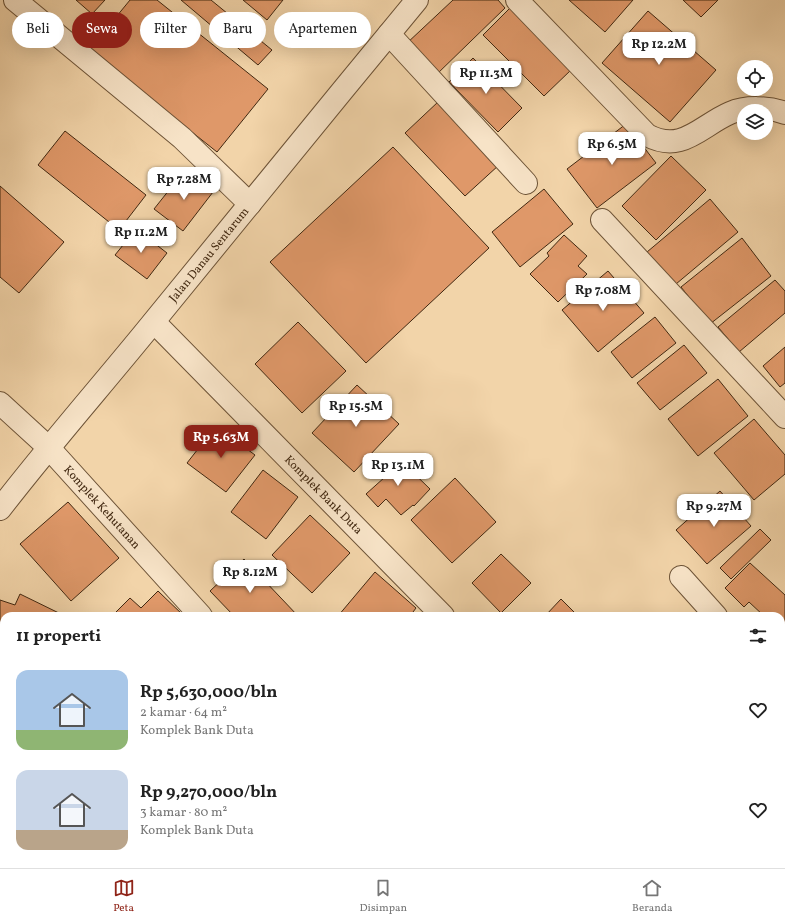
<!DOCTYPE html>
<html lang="id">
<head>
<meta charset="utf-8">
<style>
	:root { --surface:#fff; --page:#f2f2f2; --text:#222; --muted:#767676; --line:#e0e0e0; --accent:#8f2418 }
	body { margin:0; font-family:Vollkorn,serif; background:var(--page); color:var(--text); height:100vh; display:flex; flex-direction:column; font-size:15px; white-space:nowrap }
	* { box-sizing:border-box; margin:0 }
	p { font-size:13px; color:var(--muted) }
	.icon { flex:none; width:22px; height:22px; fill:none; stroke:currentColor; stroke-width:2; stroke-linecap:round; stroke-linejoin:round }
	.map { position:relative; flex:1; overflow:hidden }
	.panel { position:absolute; left:0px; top:612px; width:785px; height:256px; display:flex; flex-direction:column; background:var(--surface); border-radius:12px 12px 0 0; box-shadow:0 4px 16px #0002 }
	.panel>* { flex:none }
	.banner { position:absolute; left:12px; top:12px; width:400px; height:36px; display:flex; gap:8px }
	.fabs { position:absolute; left:737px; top:60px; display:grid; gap:8px }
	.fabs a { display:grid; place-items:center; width:36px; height:36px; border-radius:50%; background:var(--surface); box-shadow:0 4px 16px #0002; font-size:20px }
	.price { position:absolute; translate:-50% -34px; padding:0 9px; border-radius:8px; background:#fff; color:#222; font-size:13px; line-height:26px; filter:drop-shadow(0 1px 2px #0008) }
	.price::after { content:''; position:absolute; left:50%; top:24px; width:12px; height:9px; margin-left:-6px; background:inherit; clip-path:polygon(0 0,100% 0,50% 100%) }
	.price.current { background:var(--accent); color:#fff }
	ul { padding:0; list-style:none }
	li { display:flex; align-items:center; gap:12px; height:100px; padding:0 16px }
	li span { display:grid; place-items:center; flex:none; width:112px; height:80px; border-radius:12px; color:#555 }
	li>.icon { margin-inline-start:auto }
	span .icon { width:48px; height:48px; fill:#fffc; stroke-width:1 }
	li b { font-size:17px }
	h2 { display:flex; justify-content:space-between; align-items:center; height:48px; padding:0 16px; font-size:17px }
	.pill { padding:0 14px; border-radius:18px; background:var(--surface); box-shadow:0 4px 16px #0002; font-size:14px; line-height:36px }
	.pill.current { background:var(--accent); color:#fff }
	.tab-bar { display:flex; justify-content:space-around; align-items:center; height:56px; border-top:1px solid var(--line); background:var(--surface); font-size:11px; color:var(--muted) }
	.tab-bar a { display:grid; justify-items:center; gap:2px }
	.tab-bar .current { color:var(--accent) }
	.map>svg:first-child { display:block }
	.building { fill:#df9869; stroke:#412811 }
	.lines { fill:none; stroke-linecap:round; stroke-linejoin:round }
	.minor-casing { stroke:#6d5337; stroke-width:24 }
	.minor { stroke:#f7e3c7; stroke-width:22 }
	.labels { text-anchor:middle; stroke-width:3.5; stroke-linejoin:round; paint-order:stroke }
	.street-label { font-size:12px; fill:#412811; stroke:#f7e3c7 }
</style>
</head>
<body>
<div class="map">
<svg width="785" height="868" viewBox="0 0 785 868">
	<rect width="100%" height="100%" fill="#f2d4a9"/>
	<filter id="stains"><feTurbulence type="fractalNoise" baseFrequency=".005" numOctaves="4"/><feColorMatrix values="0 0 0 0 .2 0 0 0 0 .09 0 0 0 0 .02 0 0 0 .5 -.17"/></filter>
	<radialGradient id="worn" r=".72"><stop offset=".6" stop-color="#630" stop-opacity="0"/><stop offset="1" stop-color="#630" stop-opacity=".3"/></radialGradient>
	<g class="building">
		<polygon points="76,0 105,0 92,14"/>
		<polygon points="130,0 157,0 268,89 217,152 89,50"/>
		<polygon points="181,0 211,0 272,50 258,65"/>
		<polygon points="243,0 283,0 267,20"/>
		<polygon points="453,0 498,0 505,8 436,75 406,44"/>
		<polygon points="569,0 633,0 605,32"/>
		<polygon points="683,0 718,0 701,17"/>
		<polygon points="510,8 572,69 544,96 483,35"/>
		<polygon points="648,11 716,70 670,122 602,63"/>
		<polygon points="473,58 522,108 498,132 449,82"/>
		<polygon points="439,101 499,165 465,196 405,133"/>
		<polygon points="626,124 656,163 597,208 567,169"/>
		<polygon points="65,131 146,195 119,230 38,165"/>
		<polygon points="393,147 489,248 366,363 270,262"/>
		<polygon points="671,156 706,190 656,240 622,206"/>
		<polygon points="185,170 213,192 183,231 154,209"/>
		<polygon points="0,186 64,242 19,293 0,277"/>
		<polygon points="544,189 573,224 520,267 492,232"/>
		<polygon points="710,199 738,232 676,284 647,252"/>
		<polygon points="136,229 167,253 147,279 115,255"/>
		<polygon points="564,235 587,256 578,266 587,274 558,302 530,274 549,256 547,253"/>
		<polygon points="742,238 771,276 710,324 681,287"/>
		<polygon points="608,271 644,313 598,352 562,310"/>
		<polygon points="775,280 785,291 785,313 739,352 718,327"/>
		<polygon points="655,317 676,343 632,378 611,352"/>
		<polygon points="298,322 346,371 302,413 255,364"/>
		<polygon points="684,345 707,373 660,410 637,383"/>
		<polygon points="785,347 785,383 780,387 763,366"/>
		<polygon points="718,379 748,416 698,456 668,419"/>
		<polygon points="357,385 399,424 354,472 312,433"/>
		<polygon points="754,419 785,455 785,474 754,500 714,453"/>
		<polygon points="216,426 255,455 226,492 187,463"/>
		<polygon points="396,456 430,489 414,506 413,505 401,515 386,499 378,507 366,494 385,477 380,472"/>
		<polygon points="263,470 298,497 266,539 231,512"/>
		<polygon points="455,478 496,522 452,563 411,520"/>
		<polygon points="720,491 751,526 707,564 676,530"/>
		<polygon points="68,502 119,558 71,601 20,544"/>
		<polygon points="310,515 350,553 312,593 272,555"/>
		<polygon points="760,529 771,540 731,579 720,568"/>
		<polygon points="501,554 531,583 501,613 472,583"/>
		<polygon points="244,559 298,616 234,616 210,591"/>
		<polygon points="750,563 785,595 785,628 781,632 781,616 764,616 749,602 744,607 725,588"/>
		<polygon points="375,572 416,608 410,616 338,616"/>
		<polygon points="158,591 184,616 112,616 130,598 141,608"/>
		<polygon points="20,594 65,616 4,616 4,682 0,681 0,600 15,605"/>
		<polygon points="561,599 578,616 545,616"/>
		<polygon points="781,821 785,826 785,842 781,845"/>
		<polygon points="0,825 4,829 4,844 0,848"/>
		<polygon points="4,860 4,864 63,864 59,868 0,868 0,864"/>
		<polygon points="247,864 306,864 310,868 250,868"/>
		<polygon points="335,864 403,864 407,868 339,868"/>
		<polygon points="566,864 661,864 656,868 570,868"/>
		<polygon points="670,864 672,864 675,868 665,868"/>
		<polygon points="738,864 761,864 756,868 742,868"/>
	</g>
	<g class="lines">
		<g class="minor-casing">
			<g id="minor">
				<polyline points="15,0 182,138 250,204"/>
				<path d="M517 0 647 135C682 154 700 126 730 113 746 106 769 107 785 113"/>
				<polyline points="389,34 526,183"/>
				<polyline points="602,220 785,417"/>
				<path id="s1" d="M154 322 443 616"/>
				<path id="s2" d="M0 403 48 447 201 616"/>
				<path id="s3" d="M0 509C50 444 104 383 155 320 243 213 329 106 417 0"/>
				<polyline points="681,577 716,616"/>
				<polyline points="781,689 785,694"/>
				<polyline points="0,760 4,764"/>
				<polyline points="100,864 104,868"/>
				<polyline points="433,864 437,868"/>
				<polyline points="687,864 691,868"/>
			</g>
		</g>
		<use href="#minor" class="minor"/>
	</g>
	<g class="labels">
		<g class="street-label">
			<text dy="4" stroke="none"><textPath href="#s3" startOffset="329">Jalan Danau Sentarum</textPath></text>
			<text dy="4" stroke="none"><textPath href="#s1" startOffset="242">Komplek Bank Duta</textPath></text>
			<text dy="4" stroke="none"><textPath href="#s2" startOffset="146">Komplek Kehutanan</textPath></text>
		</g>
	</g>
	<rect width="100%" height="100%" filter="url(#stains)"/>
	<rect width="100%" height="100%" fill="url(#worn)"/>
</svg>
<div class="fabs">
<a><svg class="icon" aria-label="locate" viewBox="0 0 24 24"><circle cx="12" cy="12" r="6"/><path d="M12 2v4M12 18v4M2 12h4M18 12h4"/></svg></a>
<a><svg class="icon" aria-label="layers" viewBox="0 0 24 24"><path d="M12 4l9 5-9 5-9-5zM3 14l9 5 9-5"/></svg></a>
</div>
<b class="price" style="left:659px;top:66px">Rp 12.2M</b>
<b class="price" style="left:486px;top:95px">Rp 11.3M</b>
<b class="price" style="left:612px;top:166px">Rp 6.5M</b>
<b class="price" style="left:184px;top:201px">Rp 7.28M</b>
<b class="price" style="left:141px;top:254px">Rp 11.2M</b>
<b class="price" style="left:603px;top:312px">Rp 7.08M</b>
<b class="price" style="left:356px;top:428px">Rp 15.5M</b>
<b class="price current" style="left:221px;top:459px">Rp 5.63M</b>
<b class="price" style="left:398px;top:487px">Rp 13.1M</b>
<b class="price" style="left:714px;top:528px">Rp 9.27M</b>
<b class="price" style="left:250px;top:594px">Rp 8.12M</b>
<div class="banner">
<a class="pill">Beli</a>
<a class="pill current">Sewa</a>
<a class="pill">Filter</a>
<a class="pill">Baru</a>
<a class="pill">Apartemen</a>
</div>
<section class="panel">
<h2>11 properti<svg class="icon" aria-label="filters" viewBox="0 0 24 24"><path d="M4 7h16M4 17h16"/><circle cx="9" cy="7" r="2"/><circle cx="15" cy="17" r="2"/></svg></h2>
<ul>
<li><span style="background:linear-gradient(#a9c7e8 75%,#8fb573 0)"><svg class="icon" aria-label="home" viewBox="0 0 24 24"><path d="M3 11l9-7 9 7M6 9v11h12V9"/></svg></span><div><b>Rp 5,630,000/bln</b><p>2 kamar · 64 m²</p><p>Komplek Bank Duta</p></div><svg class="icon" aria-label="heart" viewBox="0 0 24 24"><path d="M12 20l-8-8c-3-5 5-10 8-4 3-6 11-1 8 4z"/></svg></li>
<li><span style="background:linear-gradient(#c9d6e8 75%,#b9a48a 0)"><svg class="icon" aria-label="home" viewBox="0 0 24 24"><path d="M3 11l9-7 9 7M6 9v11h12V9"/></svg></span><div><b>Rp 9,270,000/bln</b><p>3 kamar · 80 m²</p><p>Komplek Bank Duta</p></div><svg class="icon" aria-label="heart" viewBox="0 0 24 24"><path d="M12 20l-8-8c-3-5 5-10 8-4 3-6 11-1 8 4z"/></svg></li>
</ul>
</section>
</div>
<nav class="tab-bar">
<a class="current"><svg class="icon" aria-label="map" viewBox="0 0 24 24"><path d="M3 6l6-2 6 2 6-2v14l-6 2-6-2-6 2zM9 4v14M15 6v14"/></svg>Peta</a>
<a><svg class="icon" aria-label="saved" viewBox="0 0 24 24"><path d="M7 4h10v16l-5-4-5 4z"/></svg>Disimpan</a>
<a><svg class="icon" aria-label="home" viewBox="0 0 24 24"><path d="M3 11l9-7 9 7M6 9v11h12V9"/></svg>Beranda</a>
</nav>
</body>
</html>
